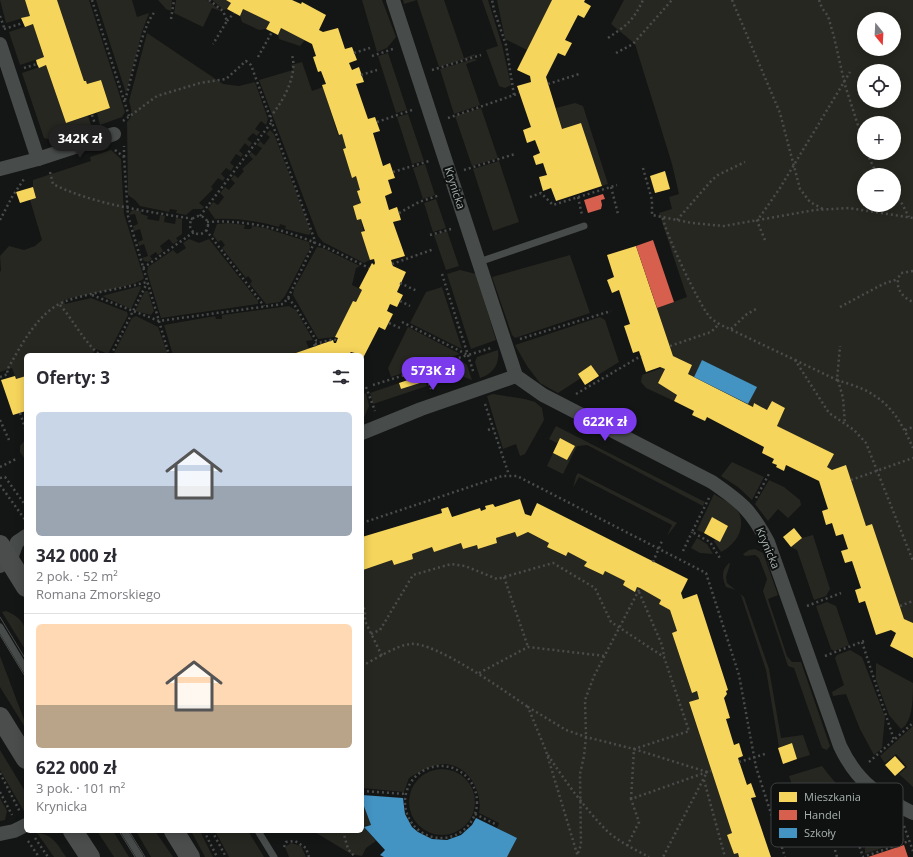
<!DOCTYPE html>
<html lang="pl">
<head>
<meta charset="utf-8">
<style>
	:root { --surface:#fff; --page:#f7f7f7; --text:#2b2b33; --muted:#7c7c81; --line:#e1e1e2; --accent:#7c3aed }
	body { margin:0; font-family:"Open Sans",sans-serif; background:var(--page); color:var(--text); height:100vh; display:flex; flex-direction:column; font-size:15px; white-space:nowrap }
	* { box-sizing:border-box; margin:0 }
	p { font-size:13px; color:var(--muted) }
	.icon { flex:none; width:22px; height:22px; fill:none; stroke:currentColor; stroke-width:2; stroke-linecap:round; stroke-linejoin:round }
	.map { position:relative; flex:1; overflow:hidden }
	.sheet { position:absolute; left:24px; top:353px; width:340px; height:480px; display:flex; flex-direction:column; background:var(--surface); border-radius:6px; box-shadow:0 2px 10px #0003 }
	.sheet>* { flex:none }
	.needle { width:26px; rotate:162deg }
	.fabs { position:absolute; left:857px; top:12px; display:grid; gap:8px }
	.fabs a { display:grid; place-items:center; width:44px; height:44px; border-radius:50%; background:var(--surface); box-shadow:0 2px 10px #0003; font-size:20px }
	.price { position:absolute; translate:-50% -34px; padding:0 9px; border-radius:14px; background:var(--accent); color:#fff; font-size:13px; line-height:26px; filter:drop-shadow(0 1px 2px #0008) }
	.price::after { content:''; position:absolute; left:50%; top:24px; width:12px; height:9px; margin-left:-6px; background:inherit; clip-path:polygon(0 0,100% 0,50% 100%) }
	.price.active { background:#222; color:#fff }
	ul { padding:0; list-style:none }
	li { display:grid; align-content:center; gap:8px; height:212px; padding:0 12px }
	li+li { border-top:1px solid var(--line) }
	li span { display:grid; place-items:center; height:124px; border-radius:6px; color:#555 }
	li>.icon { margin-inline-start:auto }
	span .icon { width:72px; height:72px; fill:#fffc; stroke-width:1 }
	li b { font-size:17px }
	h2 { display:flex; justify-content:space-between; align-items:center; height:48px; padding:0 12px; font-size:17px }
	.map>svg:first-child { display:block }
	.green { fill:#272721; fill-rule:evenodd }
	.homes { fill:#f6d55c }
	.shops { fill:#d6604d }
	.schools { fill:#4393c3 }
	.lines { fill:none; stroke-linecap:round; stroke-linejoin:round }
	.path { stroke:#4a4c4c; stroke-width:2.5; stroke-dasharray:2 3; stroke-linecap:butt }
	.service { stroke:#474b49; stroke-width:7 }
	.minor { stroke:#474b49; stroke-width:14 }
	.secondary { stroke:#4a4d4c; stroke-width:20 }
	.tram { stroke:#484c4b; stroke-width:1 }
	.labels { text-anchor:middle; stroke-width:4; stroke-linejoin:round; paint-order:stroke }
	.street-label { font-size:11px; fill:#a7b4af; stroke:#0f1010 }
	.key { fill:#0f1010; stroke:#3d4140; stroke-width:1 }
	.key-label { font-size:11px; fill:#a7b4af }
</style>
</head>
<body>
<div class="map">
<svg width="913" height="857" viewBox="0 0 913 857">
	<rect width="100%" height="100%" fill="#141515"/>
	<g class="green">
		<polygon points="0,0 25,0 30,16 6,23"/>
		<polygon points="57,0 89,0 125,112 122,117 100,125 97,113 110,108 101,80 87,84 86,81 84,81"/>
		<polygon points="96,0 132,0 137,17 149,13 142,32 126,93"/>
		<polygon points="158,0 172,0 171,11 166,9"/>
		<polygon points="176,0 207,0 221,11 212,8 203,27 174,13"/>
		<polygon points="212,0 226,0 231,3 227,9 224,10"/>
		<polygon points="362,0 382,0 396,37 387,48 377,52"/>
		<polygon points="403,0 444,0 464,58 475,54 474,56 439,67 417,0 404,4"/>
		<polygon points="482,0 488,0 502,45 511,85 505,88 499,86 486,50 498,46"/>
		<polygon points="497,0 552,0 527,50 505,39"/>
		<path d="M624 0H913V623L904 619 872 524 866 526 846 465 832 470 827 467 833 454 777 426 785 408 772 401 767 410 754 403 753 407 748 404 756 387 702 360 694 377 688 374 692 365 673 356 657 308 687 297 659 213 672 209 669 197 679 194 672 164 635 44 611 24ZM864 19H894V49H864ZM864 71H894V101H864ZM864 123H894V153H864ZM864 175H894V205H864Z"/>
		<polygon points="243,9 270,22 266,29 259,30 242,22 240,16"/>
		<polygon points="33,24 44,57 20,65 9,32"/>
		<polygon points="281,28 305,40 300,46 279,39 278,35"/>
		<path d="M147 33 223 84 239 86 255 82 268 119 266 125 261 121 255 129 260 132 257 136 253 133 247 139 252 143 249 147 245 143 239 151 243 154 241 157 236 154 230 163 234 166 231 171 226 168 221 174 225 178 223 181 218 178 211 187 213 189 199 203 204 207 202 209H193L186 215 176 213 177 210 170 209 169 212 140 206 135 200 128 195 127 122C134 116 131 109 129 101Z"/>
		<polygon points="388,53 407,110 396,113 378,56"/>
		<polygon points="474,59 477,60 466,64 480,105 454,114 440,69"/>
		<polygon points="302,62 312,91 323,87 338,135 342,134 346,148 343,149 352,177 356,176 360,190 357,191 361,203 353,206 357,219 361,219 370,260 364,263 323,242 318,236 259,80 293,70 291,65"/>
		<polygon points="46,65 66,123 88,116 92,128 55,141 44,138 22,73"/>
		<polygon points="575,103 583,106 608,184 602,186 581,123 562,129 556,108"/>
		<polygon points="481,108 498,158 472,166 455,116"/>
		<polygon points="408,114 424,161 412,164 397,117"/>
		<path d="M270 130 274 134 311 232 309 235 285 229 286 226 280 224 279 227C258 221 237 218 215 219L208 209 213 202 218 205 224 197 220 193 225 187 229 190 235 183 231 179 234 175 238 178 244 171 242 169 253 159 249 155 251 152 256 156 262 148 257 145 260 141 264 145 270 137 266 134Z"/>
		<path d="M111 150 121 159 124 214 144 278C139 286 76 296 64 300L65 304 91 298 127 312 128 315 108 354 96 349 92 355H26V376L16 379 12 368 0 372V272L1 270 0 256 9 246 24 250 35 246 42 240 30 200 36 198 33 187V180L91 161 90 157Z"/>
		<polygon points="499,161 519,222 493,231 473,169"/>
		<polygon points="425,164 435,195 423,199 413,168"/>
		<polygon points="436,199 446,228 433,232 424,203"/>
		<polygon points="134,210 141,211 141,214 148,216 147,219 159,221 160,215 165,216 164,222 175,224 176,218 182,219 182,234 176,238 178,241 173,244 169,239 160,246 163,251 158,255 156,252 150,256 152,259 148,262 144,261 142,258 148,256 144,244 139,246 138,242 143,240 140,229 134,231 133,226 138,224 135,214 129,215 131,211"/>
		<polygon points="228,223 245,225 244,229 251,229 252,226 265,228 309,242 310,248 285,296 280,302 266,304 250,284 252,281 248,276 246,278 222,248 225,245 221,240 218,242 213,235 217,224"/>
		<polygon points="447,231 459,266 446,270 434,235"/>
		<polygon points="189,239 199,243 209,239 258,301 258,304 161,318 147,272 148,267 173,250 177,254 186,248 183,243"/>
		<polygon points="317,247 323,248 360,266 356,268 352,285 362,290 356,302 353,301 335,337 318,339 293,295 294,289"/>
		<polygon points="570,255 590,313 515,338 512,335 492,277"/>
		<polygon points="460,270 476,274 496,340 471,349 447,274"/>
		<polygon points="140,286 141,288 131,309 102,296"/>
		<polygon points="442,287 462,349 410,323 426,292"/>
		<polygon points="145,291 148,291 154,311 151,315 135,311"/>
		<polygon points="289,306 296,310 313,340 306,341 309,349 291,355 173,355 164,325 215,316 216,319 222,319 222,315"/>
		<polygon points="136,316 158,327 168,355 113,355 132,318"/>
		<polygon points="600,317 605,320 619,362 598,375 591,365 578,374 581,378 558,393 540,383 527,366 515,345"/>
		<polygon points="408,327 460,354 391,377 388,368"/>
		<path d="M498 350C500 364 493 374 480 378L475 362 477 357Z"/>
		<polygon points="463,362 467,365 472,380 456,374 430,384 426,374"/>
		<polygon points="662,368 665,369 658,383 677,395 674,401 646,388 641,382 642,375"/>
		<polygon points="420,375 423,375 427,386 373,404 370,393 399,383 401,389 422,382"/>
		<polygon points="366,393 369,406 362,422 362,395"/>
		<polygon points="493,394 525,399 535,402 542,408 544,420 525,454 520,456 516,444 503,449 487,396"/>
		<polygon points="556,426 705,502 703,506 587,445 577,446 563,474 547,466 553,453 567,460 574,446 561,438 557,443 549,439"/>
		<polygon points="26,439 26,461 20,452 20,446"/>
		<polygon points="732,462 764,477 752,500 738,487 721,476"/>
		<polygon points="578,473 677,523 667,536 672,525 579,477 573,488 576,476"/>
		<polygon points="769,480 784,487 800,500 801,505 788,518 778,509 768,521 755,504"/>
		<path d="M714 494C722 499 735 505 739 513 746 530 735 545 721 552L714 541 715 539 720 541 728 526 712 517 704 533 697 530Z"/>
		<path d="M515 532 517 536 528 532 549 543 547 547 565 556 568 552 587 562 585 566 602 575 605 571 625 581 623 585 635 591 637 587 640 588 661 600 659 604 670 610 677 631 672 633 692 693 697 691 699 699 689 703 732 833 728 835 734 854 738 853 739 857H507L517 838 497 828 499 823 479 813C483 791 468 764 443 764 431 765 419 772 409 778L404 792 362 788 363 570 392 560 394 565 413 559 412 554 432 547 434 552 461 543 463 549 477 545 479 549 497 543 496 538Z"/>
		<polygon points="813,535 830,589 826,596 814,600 797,550 791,547 802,538"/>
		<polygon points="697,538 707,544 713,554 700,553 691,548"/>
		<polygon points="755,549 763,553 778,595 768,599 787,656 792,662 801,662 830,746 827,750 822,748 794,668 788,666 763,591 767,579 759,558 755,555 745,556 743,554 749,550"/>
		<path d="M729 563 730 564 726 577 727 583 744 597 769 669 781 738 803 735 810 755 797 759 792 743 779 747 766 670 741 595 736 590 726 587C722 578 721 570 729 563Z"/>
		<polygon points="827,602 836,606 849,645 834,651 831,649 816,606"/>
		<path d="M6 611C28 620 26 631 26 651L2 612Z"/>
		<polygon points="850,650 862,657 885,717 882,748 874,755 860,729 846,694 833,696 832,692 844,685 835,658 837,655"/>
		<polygon points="0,656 26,725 26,729 0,687"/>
		<path d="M876 663 913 683C913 698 913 722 901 729L889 715 876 680Z"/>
		<polygon points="913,726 913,787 899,774 907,767 896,754 885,763 880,756"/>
		<polygon points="0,750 26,793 25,813 0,770"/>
		<path d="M822 766C837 787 855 802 874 818L810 838 789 776Z"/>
		<circle cx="442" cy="802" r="33"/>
		<polygon points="0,798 7,811 5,820 0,821"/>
		<polygon points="362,801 371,825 363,826 376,841 366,848 362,856 351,854 313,831 362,831"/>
		<polygon points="97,831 113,831 129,857 114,857"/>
		<polygon points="136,831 155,831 173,857 151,857"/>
		<polygon points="191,831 200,831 213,857 205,857"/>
		<polygon points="215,831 248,831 264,857 229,857"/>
		<polygon points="896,832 905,840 865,854 865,848 870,842"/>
		<path d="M37 833C54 835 57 844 66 857H54Z"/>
		<polygon points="291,843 301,846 306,857 289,857 285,847"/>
	</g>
	<g class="homes">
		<polygon points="25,0 57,0 84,81 86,81 87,84 101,80 110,108 66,123 46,65 39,68 37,64 36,60 44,57 33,24 25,27 21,18 30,16"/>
		<polygon points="226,0 292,0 301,4 302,2 326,15 319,30 323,32 338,28 345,49 352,47 357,60 349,63 352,70 359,67 364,82 356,84 368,119 375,117 380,131 373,133 383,166 390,163 395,178 388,180 392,193 385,196 389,210 397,207 399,213 401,220 393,222 405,256 391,260 393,266 406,272 397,292 403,295 397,307 390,304 387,311 393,314 385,330 379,327 363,358 362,355 351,352 348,355 297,355 296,353 333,340 334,343 336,343 338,338 335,337 353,301 356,302 362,290 359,288 372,263 374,265 375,263 374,259 370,260 361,232 365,231 361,219 357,220 353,206 361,203 357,191 360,190 356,176 352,178 343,149 346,148 342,134 339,135 322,85 326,84 321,71 318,72 313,57 316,56 312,44 281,28 278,35 266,29 270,22 243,9 240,16 227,9 231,3"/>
		<polygon points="552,0 585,0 584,2 591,6 584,18 578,15 565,40 572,43 565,56 558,53 546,77 562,129 581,123 602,186 556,201 551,188 543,191 539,177 547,175 543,163 536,165 533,156 540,153 535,140 527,143 523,130 531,127 517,86 531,82 530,76 517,70"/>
		<polygon points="665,171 670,189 655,193 650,176"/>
		<polygon points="33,187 36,198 20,203 16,192"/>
		<polygon points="636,246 673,356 692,365 688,374 753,407 754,403 767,410 772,401 785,408 777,426 834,454 827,467 832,470 846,465 866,526 872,524 904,619 913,623 913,658 890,646 896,633 891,630 876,635 865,601 859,603 855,590 861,588 852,561 845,563 841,551 848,549 843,534 836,536 832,523 826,525 822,511 828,509 819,481 786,465 784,471 776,467 777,465 772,463 774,459 762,453 764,447 707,417 705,421 692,415 694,411 674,401 677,395 658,383 665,369 660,367 646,372 639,351 633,353 624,326 630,324 619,290 612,293 607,280 614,277 607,255"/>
		<polygon points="591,365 599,376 585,385 578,374"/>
		<polygon points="15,376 16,379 26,376 26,411 13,415 1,380"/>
		<polygon points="420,376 423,382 401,389 399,383"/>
		<polygon points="560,438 575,446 567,460 553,453"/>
		<polygon points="520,499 525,514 531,516 537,503 688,579 681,593 683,599 697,594 728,690 726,691 727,694 724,698 730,718 726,719 734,745 739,743 743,756 738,758 747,785 751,783 756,797 751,798 771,857 739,857 738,853 734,854 727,835 732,833 689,702 699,699 697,691 692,693 672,633 677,631 670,610 659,604 661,600 640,588 637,587 635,592 623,585 625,581 605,571 603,575 584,566 587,562 568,552 566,556 547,547 549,543 528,532 517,537 515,532 496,538 497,543 478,549 477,545 463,549 461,543 434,552 432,547 412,554 413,559 394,565 392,560 363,570 362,573 362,537 442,513 441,509 448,507 452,517 480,508 481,511 486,509 485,506 493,504 495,507"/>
		<polygon points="712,517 728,526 720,542 704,533"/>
		<polygon points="794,528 802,538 791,547 783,537"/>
		<polygon points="792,743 797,759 783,764 778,748"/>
		<polygon points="895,756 905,767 895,776 885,765"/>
	</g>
	<g class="shops">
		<polygon points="603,194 605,199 601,200 602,205 601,209 588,213 584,200"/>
		<polygon points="653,240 674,302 657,308 636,246"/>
		<polygon points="904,845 908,857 868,857"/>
	</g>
	<g class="schools">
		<polygon points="702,360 757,387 748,404 694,377"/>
		<polygon points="362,795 403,798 405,814 412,827 418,832 432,839 447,840 461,835 472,825 476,818 517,838 507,857 384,857 380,855 385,850 364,827 371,825 362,801"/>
	</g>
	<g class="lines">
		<g class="path">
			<polyline points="92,0 129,116"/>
			<polyline points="209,0 223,11 227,21 213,44"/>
			<polyline points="732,0 780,113 800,189 810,202 823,209"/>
			<polyline points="819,0 822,8 828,16 834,37 845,85 864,144"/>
			<polyline points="0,16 5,30"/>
			<polyline points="171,19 174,0"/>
			<polyline points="227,21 234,13"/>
			<polyline points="4,29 23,23"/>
			<path d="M608 38C627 25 633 21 643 0"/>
			<polyline points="354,53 370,48"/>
			<polyline points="616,53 633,44 672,0"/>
			<polyline points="372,56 393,49"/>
			<polyline points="258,57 272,32"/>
			<polyline points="24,68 37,64"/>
			<polyline points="432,70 481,55"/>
			<polyline points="361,75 377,70"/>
			<polyline points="548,84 579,74"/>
			<polyline points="514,95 519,93"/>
			<path d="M125 100C131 81 143 21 156 11"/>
			<polyline points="92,115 95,124"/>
			<path d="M270 117C283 102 298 75 292 55"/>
			<polyline points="448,118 514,95 506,45 494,10 492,0"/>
			<polyline points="377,122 412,110"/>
			<polyline points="115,150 124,157 128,216 169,355"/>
			<polyline points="867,153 877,175"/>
			<polyline points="124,157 124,146"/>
			<polyline points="643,168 652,200 652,215 692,223 724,226 815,210 849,208 913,218"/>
			<polyline points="464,170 515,154"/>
			<path d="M50 172 53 184C95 205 146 211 193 219"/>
			<polyline points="393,172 429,161"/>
			<polyline points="611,187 618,214"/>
			<polyline points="894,196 901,202 909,217"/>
			<polyline points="530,197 541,193 553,205 617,185"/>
			<polyline points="578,197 582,215"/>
			<polyline points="399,213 419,202 440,195"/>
			<polyline points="200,216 271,123"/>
			<circle cx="199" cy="225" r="9"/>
			<path d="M663 218C665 233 699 304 709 316 711 319 715 321 719 324L795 360 829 413 854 430 866 443 913 561"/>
			<polyline points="0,220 12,197 24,179"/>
			<polyline points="677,220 712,180 718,175 745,162"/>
			<path d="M207 222C267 218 317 242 369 268"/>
			<polyline points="206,230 264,306"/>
			<polyline points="430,235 451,229"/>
			<polyline points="765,240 757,221 780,188 850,72"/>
			<polyline points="392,264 434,249"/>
			<polyline points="143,268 194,232"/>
			<path d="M913 271 901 273C893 285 901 297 913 302"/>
			<polyline points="442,274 474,374"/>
			<polyline points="400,283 417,291"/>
			<polyline points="92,295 159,321 283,304 288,298 315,241 251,65 246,61 226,79 200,83 157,96 123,121"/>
			<polyline points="288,298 295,306 316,340 314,347"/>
			<polyline points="400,301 410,306"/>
			<path d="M60 305C74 321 84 342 100 355"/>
			<polyline points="840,307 883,284 898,279"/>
			<polyline points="402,322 468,355 491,348"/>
			<polyline points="389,323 400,328"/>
			<polyline points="731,329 747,314 758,308"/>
			<polyline points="520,339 611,311"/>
			<polyline points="315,344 334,339 337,341"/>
			<polyline points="670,346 711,332 719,324"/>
			<polyline points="111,355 147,283"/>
			<polyline points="795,360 837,380 840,346"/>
			<polyline points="424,369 431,389"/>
			<path d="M0 377 8 374 7 370C21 346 38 311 66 301 92 292 121 289 147 282"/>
			<path d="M837 380C849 384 864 388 875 396 894 408 904 428 913 448"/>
			<polyline points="838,380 843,398 845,424"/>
			<polyline points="373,385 468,355"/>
			<polyline points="366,387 375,411"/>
			<polyline points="576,394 641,356"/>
			<polyline points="485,404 509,475"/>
			<polyline points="20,413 26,431"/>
			<polyline points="0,420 9,440"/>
			<polyline points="488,430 493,428"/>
			<polyline points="905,430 913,427"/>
			<polyline points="0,467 16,459"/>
			<polyline points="0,478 5,477 26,506"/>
			<polyline points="851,480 913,458"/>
			<polyline points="0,485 26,521"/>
			<polyline points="709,498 692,532 710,542 721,560"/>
			<polyline points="756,498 770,472"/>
			<polyline points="362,523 502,476 517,476 706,573 739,675 756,767 785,857"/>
			<polyline points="683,551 692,532"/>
			<polyline points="653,562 662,541"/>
			<polyline points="504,577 528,647"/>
			<polyline points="639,592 662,645 664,656"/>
			<polyline points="362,603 365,611 365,621 382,656"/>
			<polyline points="807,606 841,593"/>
			<polyline points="900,606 913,601"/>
			<polyline points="371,634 380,630 413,575 451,564 465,566 497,579 553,563 595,588 611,622 664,657 689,731 634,749 586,737 566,730 528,707 546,751 578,857"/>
			<polyline points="862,642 894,740"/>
			<polyline points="825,656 864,641"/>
			<path d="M362 666C375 659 396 646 410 644 435 641 506 692 528 707"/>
			<polyline points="479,673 528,647 605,656"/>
			<path d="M548 755C565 781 584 807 605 829 617 841 634 849 649 857"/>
			<polyline points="739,762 765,754"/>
			<polyline points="869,762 913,723"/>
			<circle cx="441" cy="802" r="36"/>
			<polyline points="0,773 20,812"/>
			<polyline points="704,780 725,857"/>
			<polyline points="362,791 406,794"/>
			<polyline points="0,792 12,815"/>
			<polyline points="631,799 634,749 707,772 711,771"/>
			<polyline points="475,814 497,825"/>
			<polyline points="904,826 913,851"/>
			<polyline points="204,831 217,857"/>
			<polyline points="212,831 226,857"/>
			<polyline points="343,831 348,849 355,857"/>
			<polyline points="35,838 48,857"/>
			<polyline points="28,841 39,857"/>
			<polyline points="858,842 863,857 909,841"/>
			<polyline points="627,846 639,822 631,799 707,772 663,857"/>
			<polyline points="284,847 286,842 295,841 306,848 309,857"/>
			<polyline points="835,850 837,857"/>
			<polyline points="578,853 581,845 580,774 584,756 586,737 585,700 594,676 640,588"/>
		</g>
		<g class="service">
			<polyline points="479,262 584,226"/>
			<polyline points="0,627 26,670"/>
			<polyline points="124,831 140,857"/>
			<polyline points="258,831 274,857"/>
		</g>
		<g class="minor">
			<path d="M393 0 516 376 543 395 712 482C741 502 751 510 768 542L840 746C857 782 878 796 913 813"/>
			<polyline points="0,44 38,159"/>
			<polyline points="0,169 38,159 114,134"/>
			<polyline points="362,433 421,409 516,376"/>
			<polyline points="0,566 10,561 17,542 26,536"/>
			<polyline points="0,834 14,831 26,825"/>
		</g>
		<g class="secondary">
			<polyline points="0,545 26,587"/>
			<polyline points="0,717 26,759"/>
			<polyline points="73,831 90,857"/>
			<polyline points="174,831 190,857"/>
		</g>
		<g class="tram">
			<polyline points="0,617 26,660"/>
			<polyline points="0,635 26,678"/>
			<polyline points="119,831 135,857"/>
			<polyline points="129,831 145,857"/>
		</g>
	</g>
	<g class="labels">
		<g class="street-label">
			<text transform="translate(455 188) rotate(72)" y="4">Krynicka</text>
			<text transform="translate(768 548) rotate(67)" y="4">Krynicka</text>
		</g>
	</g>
	<rect x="771" y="783" width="132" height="64" rx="6" class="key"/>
	<rect x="779" y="792" width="18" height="10" fill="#f6d55c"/>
	<rect x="779" y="810" width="18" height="10" fill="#d6604d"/>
	<rect x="779" y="828" width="18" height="10" fill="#4393c3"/>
	<g class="key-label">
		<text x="804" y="801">Mieszkania</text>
		<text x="804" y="819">Handel</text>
		<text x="804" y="837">Szkoły</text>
	</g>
</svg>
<div class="fabs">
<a><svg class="needle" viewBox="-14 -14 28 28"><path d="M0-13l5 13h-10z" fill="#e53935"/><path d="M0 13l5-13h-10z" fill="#7c7c81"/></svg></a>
<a><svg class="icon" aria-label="locate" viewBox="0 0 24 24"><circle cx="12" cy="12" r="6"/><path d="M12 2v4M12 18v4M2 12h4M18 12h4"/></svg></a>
<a>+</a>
<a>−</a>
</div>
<b class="price active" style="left:80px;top:159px">342K zł</b>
<b class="price" style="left:433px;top:391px">573K zł</b>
<b class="price" style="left:605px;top:442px">622K zł</b>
<section class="sheet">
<h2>Oferty: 3<svg class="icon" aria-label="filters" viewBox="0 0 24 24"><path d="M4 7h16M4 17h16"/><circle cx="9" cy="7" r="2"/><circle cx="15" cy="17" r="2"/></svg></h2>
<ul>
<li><span style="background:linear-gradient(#c9d6e8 60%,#9aa5b1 0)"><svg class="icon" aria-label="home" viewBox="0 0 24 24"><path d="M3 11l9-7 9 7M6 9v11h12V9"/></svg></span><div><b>342 000 zł</b><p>2 pok. · 52 m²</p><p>Romana Zmorskiego</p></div></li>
<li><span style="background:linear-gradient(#ffd9b3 65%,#b9a48a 0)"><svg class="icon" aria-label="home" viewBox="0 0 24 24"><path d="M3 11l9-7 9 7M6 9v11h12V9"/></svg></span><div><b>622 000 zł</b><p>3 pok. · 101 m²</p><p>Krynicka</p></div></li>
</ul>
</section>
</div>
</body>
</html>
